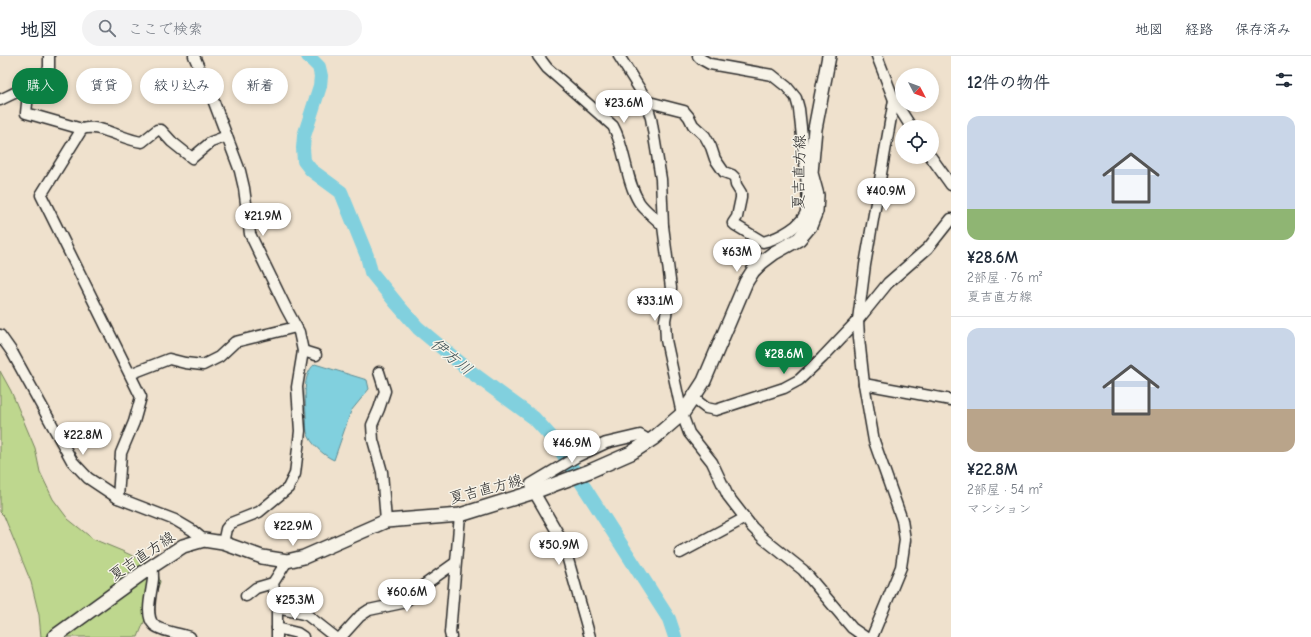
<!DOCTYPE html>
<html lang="ja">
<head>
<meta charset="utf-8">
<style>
	:root { --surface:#fff; --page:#f2f2f3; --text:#1f2937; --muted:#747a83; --line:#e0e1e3; --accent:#0b8043 }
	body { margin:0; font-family:"Comic Neue","Klee One",sans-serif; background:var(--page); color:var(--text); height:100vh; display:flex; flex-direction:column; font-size:15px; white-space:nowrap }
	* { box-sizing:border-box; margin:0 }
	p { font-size:13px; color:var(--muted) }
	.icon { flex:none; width:22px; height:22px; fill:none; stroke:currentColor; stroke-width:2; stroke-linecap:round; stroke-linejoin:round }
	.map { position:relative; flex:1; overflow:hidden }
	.details { display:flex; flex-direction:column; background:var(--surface); width:360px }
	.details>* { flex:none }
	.hud { position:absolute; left:12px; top:12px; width:380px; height:36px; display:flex; gap:8px }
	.needle { width:26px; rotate:131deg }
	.controls { position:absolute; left:895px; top:12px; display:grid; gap:8px }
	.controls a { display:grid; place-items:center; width:44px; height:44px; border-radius:50%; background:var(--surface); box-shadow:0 2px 6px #0003; font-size:20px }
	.price { position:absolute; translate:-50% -34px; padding:0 9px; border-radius:14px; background:#fff; color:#222; font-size:13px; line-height:26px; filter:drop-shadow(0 1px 2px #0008) }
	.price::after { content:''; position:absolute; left:50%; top:24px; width:12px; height:9px; margin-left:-6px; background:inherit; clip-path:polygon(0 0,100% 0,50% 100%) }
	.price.on { background:var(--accent); color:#fff }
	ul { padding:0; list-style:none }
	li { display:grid; align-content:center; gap:8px; height:212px; padding:0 16px }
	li+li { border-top:1px solid var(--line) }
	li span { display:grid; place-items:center; height:124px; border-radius:12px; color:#555 }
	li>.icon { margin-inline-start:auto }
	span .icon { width:72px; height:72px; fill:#fffc; stroke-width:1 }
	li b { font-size:17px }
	h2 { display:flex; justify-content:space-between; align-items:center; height:48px; padding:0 16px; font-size:17px }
	.pill { padding:0 14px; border-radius:18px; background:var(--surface); box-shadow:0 2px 6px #0003; font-size:14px; line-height:36px }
	.pill.on { background:var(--accent); color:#fff }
	header { display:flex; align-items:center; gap:24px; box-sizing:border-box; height:56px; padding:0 20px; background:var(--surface); border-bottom:1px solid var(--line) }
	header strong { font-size:19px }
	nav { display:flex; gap:22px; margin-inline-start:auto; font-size:14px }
	.search { width:280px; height:36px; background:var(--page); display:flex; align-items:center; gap:10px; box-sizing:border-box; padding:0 14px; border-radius:22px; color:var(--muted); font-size:15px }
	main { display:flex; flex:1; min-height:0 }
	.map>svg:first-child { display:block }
	.green { fill:#bed78e; stroke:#74815c }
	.water { fill:#81d0de; stroke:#5f8e96 }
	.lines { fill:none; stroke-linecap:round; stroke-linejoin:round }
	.river { stroke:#81d0de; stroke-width:14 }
	.minor-casing { stroke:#2b2b2b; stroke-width:13 }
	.major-casing { stroke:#2b2b2b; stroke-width:16 }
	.minor { stroke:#f7f3e8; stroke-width:10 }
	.major { stroke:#f7f3e8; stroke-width:13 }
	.labels { text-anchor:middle; stroke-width:3; stroke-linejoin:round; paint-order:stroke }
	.street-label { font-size:15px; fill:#2b2b2b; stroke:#f7f3e8 }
	.water-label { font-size:16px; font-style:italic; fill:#405458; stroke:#f7f3e8 }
</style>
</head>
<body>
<header>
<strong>地図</strong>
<div class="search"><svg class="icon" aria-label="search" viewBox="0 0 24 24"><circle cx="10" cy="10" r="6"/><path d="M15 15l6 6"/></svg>ここで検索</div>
<nav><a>地図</a><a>経路</a><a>保存済み</a></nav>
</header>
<main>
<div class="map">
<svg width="951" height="581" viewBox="0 0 951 581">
	<rect width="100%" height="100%" fill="#efe1cd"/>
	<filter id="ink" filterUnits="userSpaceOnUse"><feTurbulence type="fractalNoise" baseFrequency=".025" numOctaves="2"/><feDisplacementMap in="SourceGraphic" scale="8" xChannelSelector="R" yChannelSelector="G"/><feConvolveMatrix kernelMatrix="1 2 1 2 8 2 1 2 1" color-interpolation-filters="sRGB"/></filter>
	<g filter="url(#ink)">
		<polygon class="green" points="0,315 11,335 35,392 40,416 53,443 68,463 93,483 122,495 150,508 158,518 160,526 138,581 41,581 39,559 31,526 4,460 0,456"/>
		<path class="water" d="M315 308 367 324 369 333 351 355 334 404C324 400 310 387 307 376 306 371 307 365 306 360 306 345 301 319 315 308Z"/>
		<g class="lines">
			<polyline class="river" points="308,0 319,11 321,20 320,30 304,80 303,92 304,105 311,114 341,136 367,200 371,216 397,248 418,272 471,316 534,362 554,384 669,563 675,581"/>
			<g class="minor-casing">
				<g id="minor">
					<polyline points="194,0 212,41 240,115 244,132 250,178 286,252 299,276 303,295 297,331 300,375 295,418 288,432 259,456 231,467 226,473 223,487"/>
					<path d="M538 0 547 12 613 70C626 93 625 123 639 146 645 155 656 162 663 170"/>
					<polyline points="619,0 644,40 651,62 661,123 663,170 671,232 665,264 666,284 682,358 689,377 712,406 728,440 752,471 764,483 803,514 852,572 865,581"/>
					<polyline points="698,0 701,3 710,8 772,19 787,31 796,42 799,53 806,117 811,117"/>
					<polyline points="877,0 894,44 911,71"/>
					<path d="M29 29 26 57 82 73C99 67 123 84 142 86L157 74H161L172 86 192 102 211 86 227 80"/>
					<path d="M0 44C18 35 36 28 49 13V0"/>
					<path d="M645 45 684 55 689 61 693 69 705 80 711 91 715 103 724 116 732 119 735 122 736 129 741 137V142L737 161 733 167 735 169 763 186C779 182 804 170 807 152 809 144 806 126 806 117"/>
					<polyline points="82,73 41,139 141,341 134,366 121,397 118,442"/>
					<polyline points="931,101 951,129"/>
					<polyline points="0,279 12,296 72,405 88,422 118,442 175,464 192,474 204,484"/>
					<polyline points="303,295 316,299"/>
					<polyline points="379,316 385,335 379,353 372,369 373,384 382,416 386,465"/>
					<polyline points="130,318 169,303 185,307 203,309 219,301 235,286 296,271"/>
					<polyline points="864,328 951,344"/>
					<polyline points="693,342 706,352 716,354 784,332 799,324 822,302 858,264 888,227 928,192 951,163"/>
					<polyline points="680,497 745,462"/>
					<path d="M152 510C153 514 153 519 153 523 152 535 144 560 154 569 160 575 181 578 190 581"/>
					<polyline points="246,540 256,532 273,527"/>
					<polyline points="277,552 307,559 335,581"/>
					<polyline points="277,572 297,577 303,581"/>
					<polyline points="277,581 277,552 273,527 287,505"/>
					<polyline points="341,581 360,560 369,554 402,547 410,542 424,529 455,507"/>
					<polyline points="451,581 450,577 460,459"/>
					<polyline points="590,581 563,486 534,436 531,428 578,400 606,387 640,379 650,385"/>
					<polyline points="872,581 901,511 905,484 902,464 874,385 864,328 859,282 858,264 865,209 894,44"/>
				</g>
			</g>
			<g class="major-casing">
				<polyline id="major" points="54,581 148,513 183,490 204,484 223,487 262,501 287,505 304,501 386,465 460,459 534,436 590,415 631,397 654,382 682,358 693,342 704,325 746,226 753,215 762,206 774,197 799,183 810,170 816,155 817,139 811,117 815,73 829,0"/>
			</g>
			<use href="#minor" class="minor"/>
			<use href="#major" class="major"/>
		</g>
	</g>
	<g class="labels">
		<g class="street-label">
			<text transform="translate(799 116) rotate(-89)" y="5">夏吉直方線</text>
			<text transform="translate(486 433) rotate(-15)" y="5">夏吉直方線</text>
			<text transform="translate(142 500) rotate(-34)" y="5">夏吉直方線</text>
		</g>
		<g class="water-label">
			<text transform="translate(452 300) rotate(39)" y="6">伊方川</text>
		</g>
	</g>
</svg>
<div class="controls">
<a><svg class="needle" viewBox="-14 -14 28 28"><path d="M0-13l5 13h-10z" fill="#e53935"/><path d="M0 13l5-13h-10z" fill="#747a83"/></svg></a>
<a><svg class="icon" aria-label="locate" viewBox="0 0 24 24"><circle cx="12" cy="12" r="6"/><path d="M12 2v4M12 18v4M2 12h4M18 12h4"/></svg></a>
</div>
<b class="price" style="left:624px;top:68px">¥23.6M</b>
<b class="price" style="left:886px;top:156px">¥40.9M</b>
<b class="price" style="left:263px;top:181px">¥21.9M</b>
<b class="price" style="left:737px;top:217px">¥63M</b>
<b class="price" style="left:655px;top:266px">¥33.1M</b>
<b class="price on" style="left:784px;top:319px">¥28.6M</b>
<b class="price" style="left:83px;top:400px">¥22.8M</b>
<b class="price" style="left:572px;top:408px">¥46.9M</b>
<b class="price" style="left:293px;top:491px">¥22.9M</b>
<b class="price" style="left:559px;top:510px">¥50.9M</b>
<b class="price" style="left:407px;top:557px">¥60.6M</b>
<b class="price" style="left:295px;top:565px">¥25.3M</b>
<div class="hud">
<a class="pill on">購入</a>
<a class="pill">賃貸</a>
<a class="pill">絞り込み</a>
<a class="pill">新着</a>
</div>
</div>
<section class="details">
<h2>12件の物件<svg class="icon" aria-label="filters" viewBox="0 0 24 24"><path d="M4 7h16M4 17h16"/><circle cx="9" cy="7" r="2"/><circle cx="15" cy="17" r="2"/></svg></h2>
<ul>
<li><span style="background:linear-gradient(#c9d6e8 75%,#8fb573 0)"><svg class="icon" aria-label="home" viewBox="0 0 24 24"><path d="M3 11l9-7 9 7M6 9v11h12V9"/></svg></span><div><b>¥28.6M</b><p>2部屋 · 76 m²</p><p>夏吉直方線</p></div></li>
<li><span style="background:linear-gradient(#c9d6e8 65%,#b9a48a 0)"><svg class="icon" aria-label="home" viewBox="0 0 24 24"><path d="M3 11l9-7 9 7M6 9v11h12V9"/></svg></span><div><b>¥22.8M</b><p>2部屋 · 54 m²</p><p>マンション</p></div></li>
</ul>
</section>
</main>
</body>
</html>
